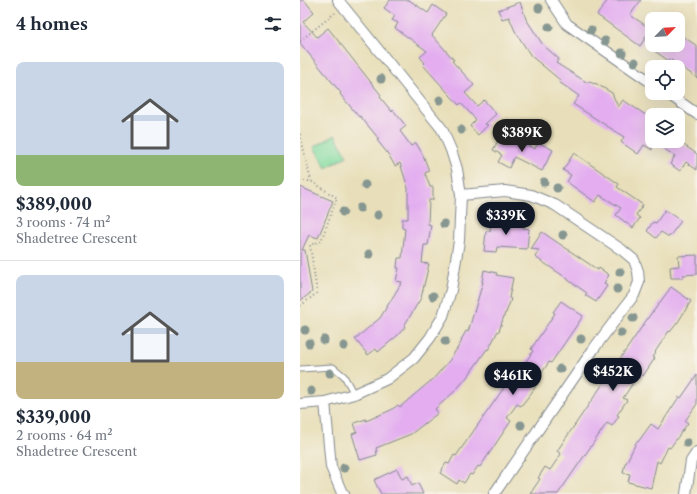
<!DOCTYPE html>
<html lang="en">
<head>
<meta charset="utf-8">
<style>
	:root { --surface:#fff; --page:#f2f2f3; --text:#1f2937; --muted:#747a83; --line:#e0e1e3; --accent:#111827 }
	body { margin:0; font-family:"Libre Caslon Text",serif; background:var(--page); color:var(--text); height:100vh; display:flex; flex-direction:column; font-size:15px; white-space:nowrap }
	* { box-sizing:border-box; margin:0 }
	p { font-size:13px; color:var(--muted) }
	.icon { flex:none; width:22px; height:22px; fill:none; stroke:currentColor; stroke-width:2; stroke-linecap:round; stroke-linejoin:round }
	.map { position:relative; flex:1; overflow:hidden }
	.details { display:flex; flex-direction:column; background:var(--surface); width:300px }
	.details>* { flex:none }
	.needle { width:26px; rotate:66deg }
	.buttons { position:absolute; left:345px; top:12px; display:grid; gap:8px }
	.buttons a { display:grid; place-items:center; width:40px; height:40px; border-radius:8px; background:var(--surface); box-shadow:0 4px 16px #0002; font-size:20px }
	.price { position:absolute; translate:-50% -34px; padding:0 9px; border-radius:14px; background:var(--accent); color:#fff; font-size:13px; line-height:26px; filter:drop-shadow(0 1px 2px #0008) }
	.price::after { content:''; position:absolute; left:50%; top:24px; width:12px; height:9px; margin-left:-6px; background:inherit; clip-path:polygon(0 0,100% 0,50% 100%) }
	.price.active { background:#222; color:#fff }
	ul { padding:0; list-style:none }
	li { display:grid; align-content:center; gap:8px; height:212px; padding:0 16px }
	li+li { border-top:1px solid var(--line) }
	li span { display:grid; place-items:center; height:124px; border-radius:8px; color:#555 }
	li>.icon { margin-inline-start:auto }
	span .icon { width:72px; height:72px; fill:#fffc; stroke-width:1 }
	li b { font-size:17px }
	h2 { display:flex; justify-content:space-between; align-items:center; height:48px; padding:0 16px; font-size:17px }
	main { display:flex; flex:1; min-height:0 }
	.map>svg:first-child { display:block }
	.green { fill:#85dca0; stroke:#50867f }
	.building { fill:#e3adf0 }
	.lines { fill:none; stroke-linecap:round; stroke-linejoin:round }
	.lane-casing { stroke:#82878c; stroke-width:7 }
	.street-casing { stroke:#82878c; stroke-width:12 }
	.path { stroke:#82878c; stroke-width:2; stroke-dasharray:1 3; stroke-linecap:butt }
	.lane { stroke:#fff; stroke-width:5 }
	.street { stroke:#fff; stroke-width:10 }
	.tree { fill:#869690 }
</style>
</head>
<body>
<main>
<section class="details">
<h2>4 homes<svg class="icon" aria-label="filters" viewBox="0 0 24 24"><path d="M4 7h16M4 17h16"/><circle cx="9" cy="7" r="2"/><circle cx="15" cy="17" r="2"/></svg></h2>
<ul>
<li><span style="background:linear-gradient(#c9d6e8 75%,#8fb573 0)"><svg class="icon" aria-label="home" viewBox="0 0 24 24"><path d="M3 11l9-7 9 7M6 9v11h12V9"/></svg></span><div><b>$389,000</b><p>3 rooms · 74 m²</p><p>Shadetree Crescent</p></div></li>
<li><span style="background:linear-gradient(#c9d6e8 70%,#c2b280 0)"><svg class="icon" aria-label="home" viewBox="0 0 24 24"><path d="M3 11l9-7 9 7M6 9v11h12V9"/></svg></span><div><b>$339,000</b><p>2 rooms · 64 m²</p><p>Shadetree Crescent</p></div></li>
</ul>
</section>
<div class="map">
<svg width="397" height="494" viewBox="0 0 397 494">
	<rect width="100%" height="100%" fill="#f7f3e8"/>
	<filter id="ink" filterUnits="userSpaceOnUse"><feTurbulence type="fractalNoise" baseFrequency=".025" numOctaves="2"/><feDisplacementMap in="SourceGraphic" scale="8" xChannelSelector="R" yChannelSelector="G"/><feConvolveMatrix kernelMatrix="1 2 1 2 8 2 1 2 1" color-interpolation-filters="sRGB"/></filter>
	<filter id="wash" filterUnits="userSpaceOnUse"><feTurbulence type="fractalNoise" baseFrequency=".012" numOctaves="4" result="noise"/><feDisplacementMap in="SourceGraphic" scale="16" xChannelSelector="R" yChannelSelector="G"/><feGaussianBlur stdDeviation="0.9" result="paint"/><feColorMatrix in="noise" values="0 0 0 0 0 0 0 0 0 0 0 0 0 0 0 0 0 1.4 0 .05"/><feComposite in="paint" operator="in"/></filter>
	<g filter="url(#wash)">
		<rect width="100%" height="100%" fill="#e8dfba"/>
		<polygon class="green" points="35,135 47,156 26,168 14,147"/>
		<g id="blocks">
			<g class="building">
				<polygon points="0,0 4,0 14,12 3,22 17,37 28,28 81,95 80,97 92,112 93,110 106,126 100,131 111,146 116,143 123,155 129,171 125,173 130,187 133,187 133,200 129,200 128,224 131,225 128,245 124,245 122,263 129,264 121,298 104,326 105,327 98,335 78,352 76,349 68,355 55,339 80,318 102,282 96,281 99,268 97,268 98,258 102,258 105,229 102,228 102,219 108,219 108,188 100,163 95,166 88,154 77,140 79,139 60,116 59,117 40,94 41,93 0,43"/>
				<polygon points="90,0 109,0 128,13 133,5 146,14 132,35 154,60 152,61 174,85 165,93 177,106 184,100 196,114 185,124 188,125 178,135 170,126 176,120 161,103 159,105 123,65 125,63 120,57 127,51 95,28 98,23 92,20 95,16 84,8"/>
				<polygon points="308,0 341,0 330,15 351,29 340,46 297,15"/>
				<polygon points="220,2 226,19 243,45 259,59 256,63 288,83 289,81 294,84 295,83 312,93 318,107 323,100 352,119 352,150 344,145 338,154 321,142 324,137 273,104 279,96 259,82 260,80 231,56 215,31 209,17 202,19 198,10"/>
				<polygon points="378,33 397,46 397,78 370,59 369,61 346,45 378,45"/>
				<polygon points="202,133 235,149 238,142 253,150 242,171 214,157 209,168 198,162 202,155 193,150"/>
				<polygon points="352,141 378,141 397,154 397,170 386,162 380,171 370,164 375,156"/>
				<polygon points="274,153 319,184 317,187 343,205 336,215 340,218 333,228 316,215 321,208 300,195 295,202 267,182 271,175 263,170"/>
				<polygon points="0,187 33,201 18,238 9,235 2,250 5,250 12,292 0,301"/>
				<polygon points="365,210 381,221 369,237 361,232 356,238 347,231 353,222 356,223"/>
				<polygon points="191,221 224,224 223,228 229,229 227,249 197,247 196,252 184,251 186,231 190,231"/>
				<polygon points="242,232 298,270 299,268 309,275 304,283 307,286 296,302 285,295 287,293 268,280 268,279 235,257 239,250 231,249"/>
				<polygon points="397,255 397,274 383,275 383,278 371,278 370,267 379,266 378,256"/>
				<polygon points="184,270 197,273 196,275 213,278 209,298 211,299 206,313 205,313 199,331 198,331 188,350 187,349 168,376 155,391 135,409 138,413 111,434 76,448 77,455 60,460 52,434 57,432 54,423 66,419 66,421 91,410 98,405 100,407 134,378 149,361 162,341 161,340 166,331 168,332 183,282 182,282"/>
				<polygon points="371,287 391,301 378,322 370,332 369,331 355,352 356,353 353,357 355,358 343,376 342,375 339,378 337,377 323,398 327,400 317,415 319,416 312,426 307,423 258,494 230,494 240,479 238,478 245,467 250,470 261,454 257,451 352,312 353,312"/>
				<polygon points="261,301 283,316 251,363 249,362 237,380 239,381 232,392 221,406 217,404 207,418 211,421 180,467 178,466 172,475 170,474 164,483 159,480 157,484 140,473 146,463 149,464 154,455 156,456 206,385 211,388 225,368 223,366 233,351 231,349 255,313 253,312"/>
				<polygon points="397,375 397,404 385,421 388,423 370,448 368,447 360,463 357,461 351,488 328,482 330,474 323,473 325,463 326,463 337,441 338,442 351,424 358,429 379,397 381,398"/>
				<polygon points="97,469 102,479 108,476 112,486 118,483 123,494 81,494 74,480"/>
			</g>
		</g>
	</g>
	<g filter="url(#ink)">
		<use href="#blocks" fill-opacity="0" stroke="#82878c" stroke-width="1"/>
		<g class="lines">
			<g class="lane-casing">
				<polyline id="lane" points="0,369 33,367 44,376 54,394"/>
			</g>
			<g class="street-casing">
				<g id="street">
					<polyline points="251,0 267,24 352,83"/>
					<polyline points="367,93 397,114"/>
					<polyline points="161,195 205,191 231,195 255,205 322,250 334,260 338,271 339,282 334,295 295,347 194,494"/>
					<polyline points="25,402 31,467 42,493 44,494"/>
					<polyline points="0,404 25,402 54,394 87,379 114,358 130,338 143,316 151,290 159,241 161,195 157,169 151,150 142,129 38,0"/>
					<polyline points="386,494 391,461 397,452"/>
				</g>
			</g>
			<g class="path">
				<polyline points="0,41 35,13"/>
				<polyline points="0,134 11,181"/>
				<polyline points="0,181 11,181 37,198 21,241 10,245 17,293 0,306"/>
			</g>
			<use href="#lane" class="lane"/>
			<use href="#street" class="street"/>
		</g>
		<g class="tree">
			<circle cx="239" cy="8" r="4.5"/>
			<circle cx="249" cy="27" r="4.5"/>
			<circle cx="291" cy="30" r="4.5"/>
			<circle cx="305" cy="41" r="4.5"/>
			<circle cx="322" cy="53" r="4.5"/>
			<circle cx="335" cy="62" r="4.5"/>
			<circle cx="81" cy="79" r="4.5"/>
			<circle cx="140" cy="100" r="4.5"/>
			<circle cx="161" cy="130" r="4.5"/>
			<circle cx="244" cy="182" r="4.5"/>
			<circle cx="65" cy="185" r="4.5"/>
			<circle cx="257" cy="188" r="4.5"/>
			<circle cx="60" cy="208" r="4.5"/>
			<circle cx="43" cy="212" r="4.5"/>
			<circle cx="78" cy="215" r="4.5"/>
			<circle cx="144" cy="224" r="4.5"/>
			<circle cx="263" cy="235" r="4.5"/>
			<circle cx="69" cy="254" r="4.5"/>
			<circle cx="320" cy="272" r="4.5"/>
			<circle cx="317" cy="289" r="4.5"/>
			<circle cx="133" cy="296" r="4.5"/>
			<circle cx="333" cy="318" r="4.5"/>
			<circle cx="5" cy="330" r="4.5"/>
			<circle cx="321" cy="333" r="4.5"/>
			<circle cx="281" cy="339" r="4.5"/>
			<circle cx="24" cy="340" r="4.5"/>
			<circle cx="145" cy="341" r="4.5"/>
			<circle cx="9" cy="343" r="4.5"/>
			<circle cx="44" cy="346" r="4.5"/>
			<circle cx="302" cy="365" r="4.5"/>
			<circle cx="260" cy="369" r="4.5"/>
			<circle cx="30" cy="373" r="4.5"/>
			<circle cx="11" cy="391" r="4.5"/>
			<circle cx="221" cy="425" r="4.5"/>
			<circle cx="387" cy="443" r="4.5"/>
			<circle cx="44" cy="468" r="4.5"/>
		</g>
	</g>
</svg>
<div class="buttons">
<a><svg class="needle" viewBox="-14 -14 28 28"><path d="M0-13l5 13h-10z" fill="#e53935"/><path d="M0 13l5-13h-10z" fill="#747a83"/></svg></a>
<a><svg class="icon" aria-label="locate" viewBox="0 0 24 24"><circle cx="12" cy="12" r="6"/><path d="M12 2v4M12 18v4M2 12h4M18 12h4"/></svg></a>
<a><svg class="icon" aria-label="layers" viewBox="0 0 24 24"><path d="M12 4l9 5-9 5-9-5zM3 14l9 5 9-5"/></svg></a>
</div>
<b class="price active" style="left:222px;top:153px">$389K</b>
<b class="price" style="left:206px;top:236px">$339K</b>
<b class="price" style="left:313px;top:392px">$452K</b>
<b class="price" style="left:213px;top:396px">$461K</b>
</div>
</main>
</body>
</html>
